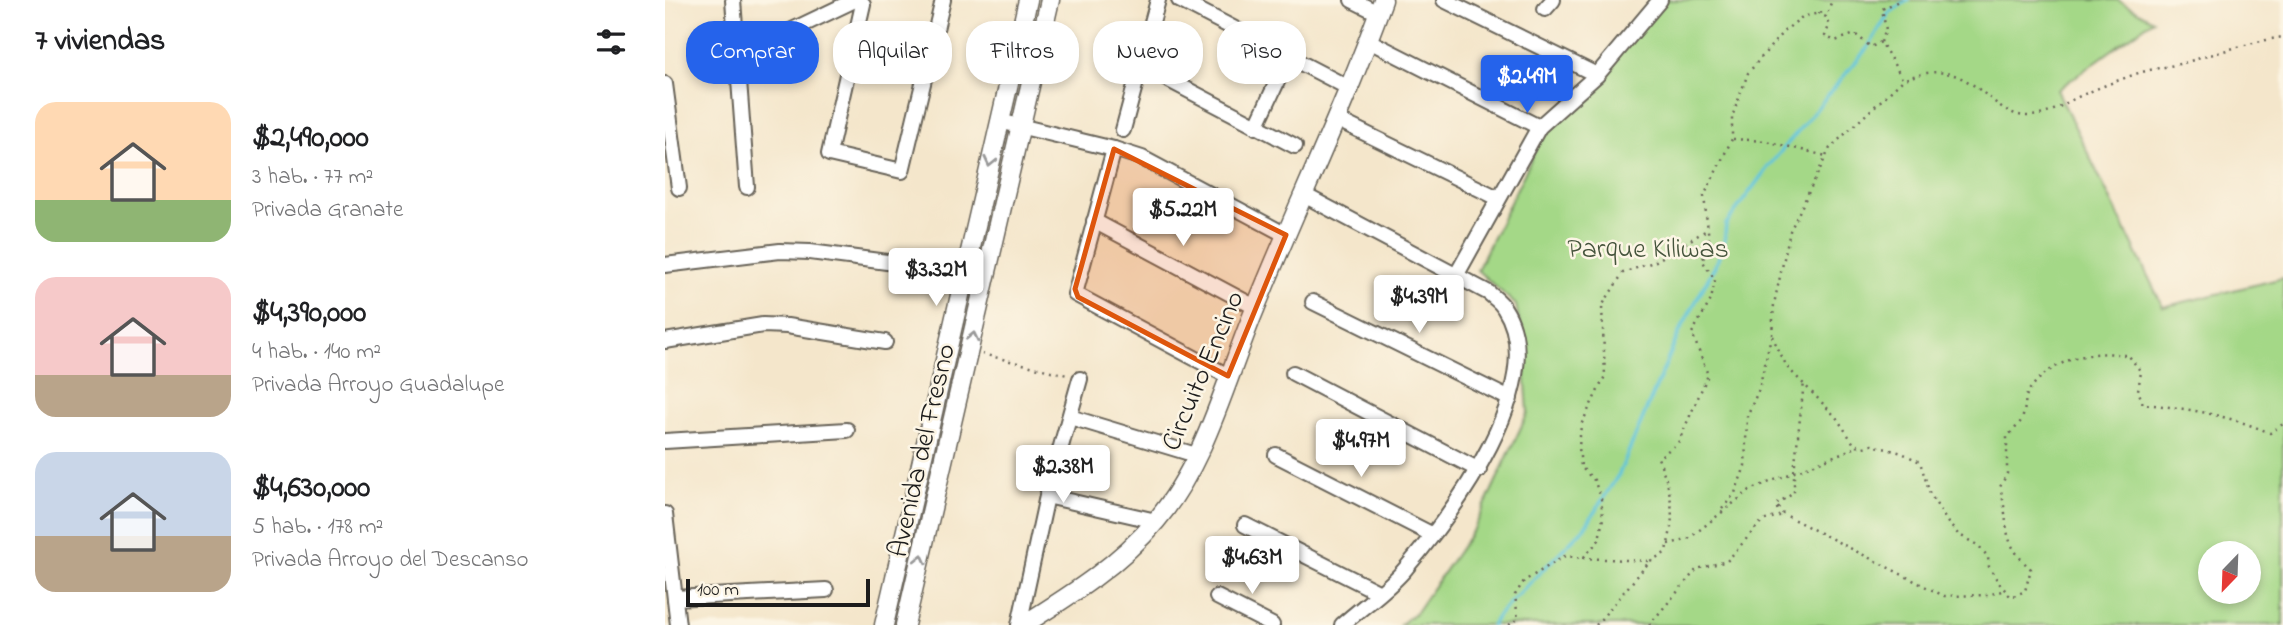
<!DOCTYPE html>
<html lang="es">
<head>
<meta charset="utf-8">
<style>
	:root { --surface:#fff; --page:#f6f6f6; --text:#202124; --muted:#757577; --accent:#2563eb }
	body { margin:0; font-family:"Indie Flower",sans-serif; background:var(--page); color:var(--text); height:100vh; display:flex; flex-direction:column; font-size:26px; white-space:nowrap }
	* { box-sizing:border-box; margin:0 }
	p { font-size:23px; color:var(--muted) }
	.icon { flex:none; width:38px; height:38px; fill:none; stroke:currentColor; stroke-width:2; stroke-linecap:round; stroke-linejoin:round }
	.map { position:relative; flex:1; overflow:hidden }
	.side { display:flex; flex-direction:column; background:var(--surface); width:665px }
	.side>* { flex:none }
	.hud { position:absolute; left:21px; top:21px; width:665px; height:63px; display:flex; gap:14px }
	.needle { width:46px; rotate:203deg }
	.controls { position:absolute; left:1533px; top:541px; display:grid; gap:14px }
	.controls a { display:grid; place-items:center; width:63px; height:63px; border-radius:50%; background:var(--surface); box-shadow:0 4px 10px #0003; font-size:35px }
	.scale { position:absolute; left:21px; bottom:18px; width:184px; box-sizing:border-box; padding-left:7px; border:4px solid #1c1c1c; border-top:0; font-size:19px; line-height:24px; white-space:nowrap; color:#1c1c1c; -webkit-text-stroke:5px #fcf5e5; paint-order:stroke }
	.price { position:absolute; translate:-50% -60px; padding:0 16px; border-radius:7px; background:#fff; color:#222; font-size:23px; line-height:46px; filter:drop-shadow(0 2px 4px #0008) }
	.price::after { content:''; position:absolute; left:50%; top:42px; width:21px; height:16px; margin-left:-10px; background:inherit; clip-path:polygon(0 0,100% 0,50% 100%) }
	.price.on { background:var(--accent); color:#fff }
	ul { padding:0; list-style:none }
	li { display:flex; align-items:center; gap:21px; height:175px; padding:0 35px }
	li span { display:grid; place-items:center; flex:none; width:196px; height:140px; border-radius:21px; color:#555 }
	li>.icon { margin-inline-start:auto }
	span .icon { width:84px; height:84px; fill:#fffc; stroke-width:1 }
	li b { font-size:30px }
	h2 { display:flex; justify-content:space-between; align-items:center; height:84px; padding:0 35px; font-size:30px }
	.chip { padding:0 24px; border-radius:28px; background:var(--surface); box-shadow:0 4px 10px #0003; font-size:24px; line-height:63px }
	.chip.on { background:var(--accent); color:#fff }
	main { display:flex; flex:1; min-height:0 }
	.map>svg:first-child { display:block }
	.green { fill:#a4d887; stroke:#607a52; stroke-width:2; fill-rule:evenodd }
	.lines { fill:none; stroke-linecap:round; stroke-linejoin:round }
	.stream { stroke:#5fc4dc; stroke-width:3.5 }
	.minor-casing { stroke:#686359; stroke-width:18 }
	.tertiary-casing { stroke:#686359; stroke-width:21 }
	.path { stroke:#686359; stroke-width:2.5; stroke-dasharray:2 5; stroke-linecap:butt }
	.minor { stroke:#fff; stroke-width:14 }
	.tertiary { stroke:#fff; stroke-width:18 }
	.oneway { stroke:#999 }
	.marked { fill:#de560d; fill-opacity:0.2; stroke:#de560d; stroke-width:5; stroke-linejoin:round }
	.labels { text-anchor:middle; stroke-width:5; stroke-linejoin:round; paint-order:stroke }
	.park-label { font-size:28px; fill:#45543c; stroke:#fcf5e5 }
	.street-label { font-size:28px; fill:#1c1c1c; stroke:#fcf5e5 }
</style>
</head>
<body>
<main>
<section class="side">
<h2>7 viviendas<svg class="icon" aria-label="filters" viewBox="0 0 24 24"><path d="M4 7h16M4 17h16"/><circle cx="9" cy="7" r="2"/><circle cx="15" cy="17" r="2"/></svg></h2>
<ul>
<li><span style="background:linear-gradient(#ffd9b3 70%,#8fb573 0)"><svg class="icon" aria-label="home" viewBox="0 0 24 24"><path d="M3 11l9-7 9 7M6 9v11h12V9"/></svg></span><div><b>$2,490,000</b><p>3 hab. · 77 m²</p><p>Privada Granate</p></div></li>
<li><span style="background:linear-gradient(#f6c9c9 70%,#b9a48a 0)"><svg class="icon" aria-label="home" viewBox="0 0 24 24"><path d="M3 11l9-7 9 7M6 9v11h12V9"/></svg></span><div><b>$4,390,000</b><p>4 hab. · 140 m²</p><p>Privada Arroyo Guadalupe</p></div></li>
<li><span style="background:linear-gradient(#c9d6e8 60%,#b9a48a 0)"><svg class="icon" aria-label="home" viewBox="0 0 24 24"><path d="M3 11l9-7 9 7M6 9v11h12V9"/></svg></span><div><b>$4,630,000</b><p>5 hab. · 178 m²</p><p>Privada Arroyo del Descanso</p></div></li>
</ul>
</section>
<div class="map">
<svg width="1618" height="625" viewBox="0 0 1618 625">
	<rect width="100%" height="100%" fill="#fcf5e5"/>
	<filter id="ink" filterUnits="userSpaceOnUse"><feTurbulence type="fractalNoise" baseFrequency=".0143" numOctaves="2"/><feDisplacementMap in="SourceGraphic" scale="14" xChannelSelector="R" yChannelSelector="G"/><feConvolveMatrix kernelMatrix="1 2 1 2 8 2 1 2 1" color-interpolation-filters="sRGB"/></filter>
	<filter id="wash" filterUnits="userSpaceOnUse"><feTurbulence type="fractalNoise" baseFrequency=".00686" numOctaves="4" result="noise"/><feDisplacementMap in="SourceGraphic" scale="28" xChannelSelector="R" yChannelSelector="G"/><feGaussianBlur stdDeviation="1.57" result="paint"/><feColorMatrix in="noise" values="0 0 0 0 0 0 0 0 0 0 0 0 0 0 0 0 0 1.4 0 .05"/><feComposite in="paint" operator="in"/></filter>
	<g filter="url(#wash)">
		<rect width="100%" height="100%" fill="#f4e6cb"/>
		<path class="green" d="M999 0H1452L1488 20 1392 90 1498 307 1618 278V625H735L751 612 810 527 863 412 858 342 851 305 812 270 876 139ZM1545 553H1584V592H1545Z"/>
		<g class="lines">
			<polyline class="stream" points="827,625 834,614 920,527 954,474 1014,333 1052,262 1059,243 1061,224 1103,167 1204,46 1224,13 1243,0"/>
		</g>
	</g>
	<g filter="url(#ink)">
		<g class="lines">
			<g class="minor-casing">
				<g id="minor">
					<polyline points="68,0 82,187"/>
					<polyline points="514,0 686,89"/>
					<polyline points="687,0 713,13"/>
					<polyline points="779,0 932,75"/>
					<polyline points="198,4 164,154 237,171 278,0"/>
					<polyline points="880,9 888,0"/>
					<polyline points="123,32 190,0"/>
					<polyline points="704,41 874,127"/>
					<polyline points="477,66 630,146"/>
					<polyline points="0,84 14,188"/>
					<polyline points="673,120 833,198"/>
					<polyline points="334,121 449,149 477,158 621,235"/>
					<polyline points="591,127 624,56"/>
					<polyline points="458,130 493,0"/>
					<polyline points="449,149 410,294 563,376"/>
					<path d="M639 195 824 293C828 297 836 302 839 308 887 381 787 514 741 568 724 589 698 606 677 625"/>
					<polyline points="429,221 590,307"/>
					<polyline points="0,265 115,251 145,252 299,272"/>
					<polyline points="792,274 874,127 932,75 995,0"/>
					<polyline points="648,302 845,399"/>
					<polyline points="0,341 98,325 122,326 220,342"/>
					<polyline points="628,373 814,470"/>
					<polyline points="405,417 531,455"/>
					<polyline points="0,441 182,430"/>
					<polyline points="611,455 766,534"/>
					<polyline points="382,496 491,521"/>
					<polyline points="0,514 13,625"/>
					<polyline points="580,525 713,592"/>
					<polyline points="552,597 607,625"/>
					<polyline points="10,598 161,590"/>
					<polyline points="354,625 382,496 415,379"/>
				</g>
			</g>
			<g class="tertiary-casing">
				<g id="tertiary">
					<polyline points="219,625 363,0"/>
					<polyline points="240,625 385,0"/>
					<path d="M358 625C406 595 455 564 491 521 541 462 561 379 590 309 632 205 680 106 718 0"/>
				</g>
			</g>
			<g class="path">
				<polyline points="1153,13 1161,17 1164,26 1160,36 1170,41 1190,34 1206,47 1216,42 1238,80"/>
				<polyline points="1216,42 1221,30 1217,9 1236,0"/>
				<polyline points="1068,139 1101,141 1161,156"/>
				<path d="M1107 335 1109 304 1125 231 1165 148 1238 80C1308 50 1321 117 1364 116 1384 115 1388 110 1403 102 1424 91 1446 83 1468 75 1486 68 1506 67 1525 61 1556 52 1585 42 1618 37"/>
				<path d="M1107 336 1122 367 1171 417 1189 444 1198 447 1207 445 1237 453 1255 462 1265 494 1283 523 1293 534 1314 546 1323 557 1324 567 1334 583 1346 597 1360 591 1366 569C1333 539 1346 526 1335 487L1342 474V437C1347 431 1356 424 1358 416 1361 407 1359 396 1365 389 1388 359 1429 348 1464 356L1476 372 1473 390 1478 404C1522 408 1563 415 1605 433L1618 424"/>
				<polyline points="317,354 402,375"/>
				<polyline points="1113,507 1118,514 1279,596 1323,595 1340,590"/>
				<polyline points="1057,509 1070,493 1080,466 1082,416 1094,389 1105,341"/>
				<polyline points="1003,544 1022,540 1085,490 1194,446"/>
				<polyline points="918,558 985,561"/>
				<polyline points="844,625 853,619 850,595 859,581 900,556 918,558 934,540 938,518 936,498 929,480 916,467 914,447 916,425 940,376 937,306 958,273 991,261 1040,231"/>
				<path d="M931 625 985 561 1000 553C1012 518 1007 491 993 458L1013 443 1043 375 1027 333 1046 300 1050 280 1037 260 1045 248 1039 196 1067 139V117L1083 73 1118 32 1137 17 1163 11 1167 0"/>
				<polyline points="984,625 1032,569 1062,561 1097,521 1114,516 1111,504 1129,493 1129,472 1139,382"/>
			</g>
			<use href="#minor" class="minor"/>
			<use href="#tertiary" class="tertiary"/>
		</g>
		<defs><path id="oneway-chevron" d="M-2-3.5L2.5 0L-2 3.5" fill="none" stroke-width="1.6" stroke-linecap="round" stroke-linejoin="round" transform="scale(1.75)"/></defs>
		<g class="oneway">
			<use href="#oneway-chevron" transform="translate(325 162) rotate(103)"/>
			<use href="#oneway-chevron" transform="translate(308 337) rotate(-78)"/>
			<use href="#oneway-chevron" transform="translate(256 559) rotate(-77)"/>
		</g>
	</g>
	<path class="marked" d="M449 149 621 235 563 376 413 297 410 289Z"/>
	<g class="labels">
		<g class="park-label">
			<text x="983" y="257">Parque Kiliwas</text>
		</g>
		<g class="street-label">
			<text transform="translate(536 370) rotate(-67)" y="10">Circuito Encino</text>
			<text transform="translate(255 450) rotate(-77)" y="10">Avenida del Fresno</text>
		</g>
	</g>
</svg>
<div class="controls">
<a><svg class="needle" viewBox="-14 -14 28 28"><path d="M0-13l5 13h-10z" fill="#e53935"/><path d="M0 13l5-13h-10z" fill="#757577"/></svg></a>
</div>
<div class="scale">100 m</div>
<b class="price on" style="left:862px;top:115px">$2.49M</b>
<b class="price" style="left:518px;top:248px">$5.22M</b>
<b class="price" style="left:271px;top:308px">$3.32M</b>
<b class="price" style="left:754px;top:335px">$4.39M</b>
<b class="price" style="left:696px;top:479px">$4.97M</b>
<b class="price" style="left:398px;top:505px">$2.38M</b>
<b class="price" style="left:587px;top:596px">$4.63M</b>
<div class="hud">
<a class="chip on">Comprar</a>
<a class="chip">Alquilar</a>
<a class="chip">Filtros</a>
<a class="chip">Nuevo</a>
<a class="chip">Piso</a>
</div>
</div>
</main>
</body>
</html>
